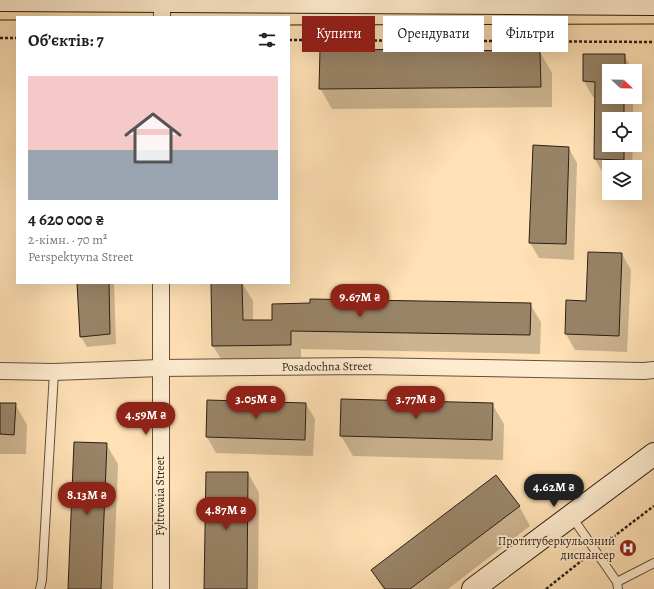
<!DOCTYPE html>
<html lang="uk">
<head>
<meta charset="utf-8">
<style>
	:root { --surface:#fff; --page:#f6f6f6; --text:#202124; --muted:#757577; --accent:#8f2418 }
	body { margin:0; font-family:Alegreya,serif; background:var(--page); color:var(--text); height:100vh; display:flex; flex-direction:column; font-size:15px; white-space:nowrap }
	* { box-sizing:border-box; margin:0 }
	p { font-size:13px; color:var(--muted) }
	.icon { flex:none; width:22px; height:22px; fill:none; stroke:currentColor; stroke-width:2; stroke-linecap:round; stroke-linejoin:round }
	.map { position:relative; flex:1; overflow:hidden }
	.details { position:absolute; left:16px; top:16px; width:274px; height:268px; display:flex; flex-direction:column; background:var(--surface); border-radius:0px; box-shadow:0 4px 16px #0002 }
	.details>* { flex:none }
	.top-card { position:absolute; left:302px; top:16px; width:292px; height:36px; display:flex; gap:8px }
	.needle { width:26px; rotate:112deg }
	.fabs { position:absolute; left:602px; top:64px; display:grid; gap:8px }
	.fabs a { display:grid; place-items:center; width:40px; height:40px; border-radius:0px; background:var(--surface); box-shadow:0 4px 16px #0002; font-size:20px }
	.price { position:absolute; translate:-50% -34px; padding:0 9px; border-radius:14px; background:var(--accent); color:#fff; font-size:13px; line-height:26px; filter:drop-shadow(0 1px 2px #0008) }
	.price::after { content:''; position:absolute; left:50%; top:24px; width:12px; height:9px; margin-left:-6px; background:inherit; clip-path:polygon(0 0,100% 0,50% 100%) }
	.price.active { background:#222; color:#fff }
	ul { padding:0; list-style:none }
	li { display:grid; align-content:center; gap:8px; height:212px; padding:0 12px }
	li span { display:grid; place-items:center; height:124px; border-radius:0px; color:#555 }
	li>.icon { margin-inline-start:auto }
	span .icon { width:72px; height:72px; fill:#fffc; stroke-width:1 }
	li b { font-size:17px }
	h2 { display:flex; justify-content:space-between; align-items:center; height:48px; padding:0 12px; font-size:17px }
	.tag { padding:0 14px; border-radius:0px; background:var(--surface); box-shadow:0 4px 16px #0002; font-size:14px; line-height:36px }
	.tag.active { background:var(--accent); color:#fff }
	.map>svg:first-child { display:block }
	.shadow { fill:#0003 }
	.building { fill:#998468; stroke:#2b1f14 }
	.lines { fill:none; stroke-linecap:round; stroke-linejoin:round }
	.lane-casing { stroke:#60503c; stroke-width:10 }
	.street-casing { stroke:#60503c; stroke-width:18 }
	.secondary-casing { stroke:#2b1f14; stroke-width:24 }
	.path { stroke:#2b1f14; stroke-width:2.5; stroke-dasharray:3 2; stroke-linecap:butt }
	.lane { stroke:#ffeccf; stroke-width:8 }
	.street { stroke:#ffeccf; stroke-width:16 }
	.secondary { stroke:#ffeccf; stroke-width:22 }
	.tram { stroke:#2b1f14; stroke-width:1 }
	.labels { text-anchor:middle; stroke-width:3.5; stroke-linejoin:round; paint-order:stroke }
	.street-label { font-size:12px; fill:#2b1f14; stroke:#ffeccf }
	.poi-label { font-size:12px; fill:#2b1f14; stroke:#ffeccf; text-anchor:end }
</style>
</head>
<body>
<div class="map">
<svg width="654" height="589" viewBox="0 0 654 589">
	<rect width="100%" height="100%" fill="#ffe1b5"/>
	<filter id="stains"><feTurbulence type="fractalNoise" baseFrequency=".005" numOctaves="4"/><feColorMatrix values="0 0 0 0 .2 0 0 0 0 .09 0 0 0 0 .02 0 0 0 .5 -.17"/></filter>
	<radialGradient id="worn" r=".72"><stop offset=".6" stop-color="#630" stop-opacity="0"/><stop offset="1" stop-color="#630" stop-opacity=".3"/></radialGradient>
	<g class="shadow">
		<polygon points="540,52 552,73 552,107 332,109 320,88"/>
		<polygon points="584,55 624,55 633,71 609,71 609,97 633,97 633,119 609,119 609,145 633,145 632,167 609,167 609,175 604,175 595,159 595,97 593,97 584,81"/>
		<polygon points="568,147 577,163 574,260 539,258 530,243"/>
		<polygon points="622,254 631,270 627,352 575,350 566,334 587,302"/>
		<polygon points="78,283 114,283 116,344 87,347 81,337"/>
		<polygon points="212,283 242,283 253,301 253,321 530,304 541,322 540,354 301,349 301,364 224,364 213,346"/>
		<polygon points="342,400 492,404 504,424 503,460 353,456 341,436"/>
		<polygon points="208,401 306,404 315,419 313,456 216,453 207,437"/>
		<polygon points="0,404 15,404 27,425 26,454 0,454"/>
		<polygon points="106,444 118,464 113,589 69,589"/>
		<polygon points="248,473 259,493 258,589 205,589"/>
		<polygon points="519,506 530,526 448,589 383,589 372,570"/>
	</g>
	<g class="building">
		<polygon points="320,49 540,51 541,87 319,89"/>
		<polygon points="583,54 625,54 625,71 609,71 609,97 624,97 624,119 609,119 609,145 624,145 624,160 594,159 595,82 583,81"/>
		<polygon points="533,145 569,147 566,244 529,243"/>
		<polygon points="588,252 622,253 619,336 565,334 566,300 586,301"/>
		<polygon points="77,283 109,283 110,334 80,337"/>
		<polygon points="211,283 242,283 243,320 272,320 272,304 310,303 310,299 531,303 530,335 291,331 291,345 212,346"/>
		<polygon points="341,399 493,403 492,440 340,436"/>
		<polygon points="207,400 306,403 305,440 206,437"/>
		<polygon points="0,403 16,403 14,435 0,434"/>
		<polygon points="74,442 107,443 101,589 68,589"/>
		<polygon points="206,472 248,472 247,589 204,589"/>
		<polygon points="496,475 520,506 410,589 385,589 371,570"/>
	</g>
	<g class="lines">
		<g class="lane-casing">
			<g id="lane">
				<polyline points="572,517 617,582 618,589"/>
				<polyline points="617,582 654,563"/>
				<polyline points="40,589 42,580 54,372"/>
			</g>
		</g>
		<g class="street-casing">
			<g id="street">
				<polyline points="162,0 162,17"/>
				<polyline points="161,283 161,589"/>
				<path id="s1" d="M0 371 54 372 160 368 364 366 644 371 654 370"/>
			</g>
		</g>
		<g class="secondary-casing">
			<g id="secondary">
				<polyline points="0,0 654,4"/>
				<polyline points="473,589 654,454"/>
			</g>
		</g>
		<g class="path">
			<polyline points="0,38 17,38"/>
			<polyline points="289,40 654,42"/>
			<polyline points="605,543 654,506"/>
			<polyline points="546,589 585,558"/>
		</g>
		<use href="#lane" class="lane"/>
		<use href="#street" class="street"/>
		<use href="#secondary" class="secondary"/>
		<g class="tram">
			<polyline points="0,20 17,20"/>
			<polyline points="289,25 654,24"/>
		</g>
	</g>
	<defs>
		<g id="hospital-disc" transform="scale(0.9)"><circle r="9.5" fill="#8f2418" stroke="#ffeccf"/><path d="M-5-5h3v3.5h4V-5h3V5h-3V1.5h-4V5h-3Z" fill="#fff"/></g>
	</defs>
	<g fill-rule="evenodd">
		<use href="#hospital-disc" x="628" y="548"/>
	</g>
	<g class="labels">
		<g class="street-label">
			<text dy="4" stroke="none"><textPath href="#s1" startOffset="327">Posadochna Street</textPath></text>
			<text transform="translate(160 496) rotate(-90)" y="4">Fyltrovaia Street</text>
		</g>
		<g class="poi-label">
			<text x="615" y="545">Протитуберкульозний<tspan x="615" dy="14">диспансер</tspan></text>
		</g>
	</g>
	<rect width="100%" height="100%" filter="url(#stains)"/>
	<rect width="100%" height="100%" fill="url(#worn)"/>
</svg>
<div class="fabs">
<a><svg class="needle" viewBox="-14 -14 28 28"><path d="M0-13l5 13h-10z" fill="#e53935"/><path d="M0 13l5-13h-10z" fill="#757577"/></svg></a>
<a><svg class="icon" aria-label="locate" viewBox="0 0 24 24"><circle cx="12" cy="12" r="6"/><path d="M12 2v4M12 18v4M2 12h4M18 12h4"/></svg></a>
<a><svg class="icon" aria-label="layers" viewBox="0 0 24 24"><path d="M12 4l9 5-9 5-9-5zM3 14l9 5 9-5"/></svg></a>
</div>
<b class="price" style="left:360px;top:318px">9.67M ₴</b>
<b class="price" style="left:256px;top:420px">3.05M ₴</b>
<b class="price" style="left:416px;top:420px">3.77M ₴</b>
<b class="price" style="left:146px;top:436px">4.59M ₴</b>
<b class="price active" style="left:554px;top:508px">4.62M ₴</b>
<b class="price" style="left:87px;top:516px">8.13M ₴</b>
<b class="price" style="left:226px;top:531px">4.87M ₴</b>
<div class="top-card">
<a class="tag active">Купити</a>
<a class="tag">Орендувати</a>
<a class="tag">Фільтри</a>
</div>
<section class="details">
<h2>Об’єктів: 7<svg class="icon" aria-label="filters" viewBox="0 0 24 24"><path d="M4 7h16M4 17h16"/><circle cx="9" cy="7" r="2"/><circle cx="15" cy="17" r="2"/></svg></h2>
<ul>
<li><span style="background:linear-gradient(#f6c9c9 60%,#9aa5b1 0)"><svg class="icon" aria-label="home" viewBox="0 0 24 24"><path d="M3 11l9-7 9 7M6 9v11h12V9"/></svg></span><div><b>4 620 000 ₴</b><p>2-кімн. · 70 m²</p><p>Perspektyvna Street</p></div></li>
</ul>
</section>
</div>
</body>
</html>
